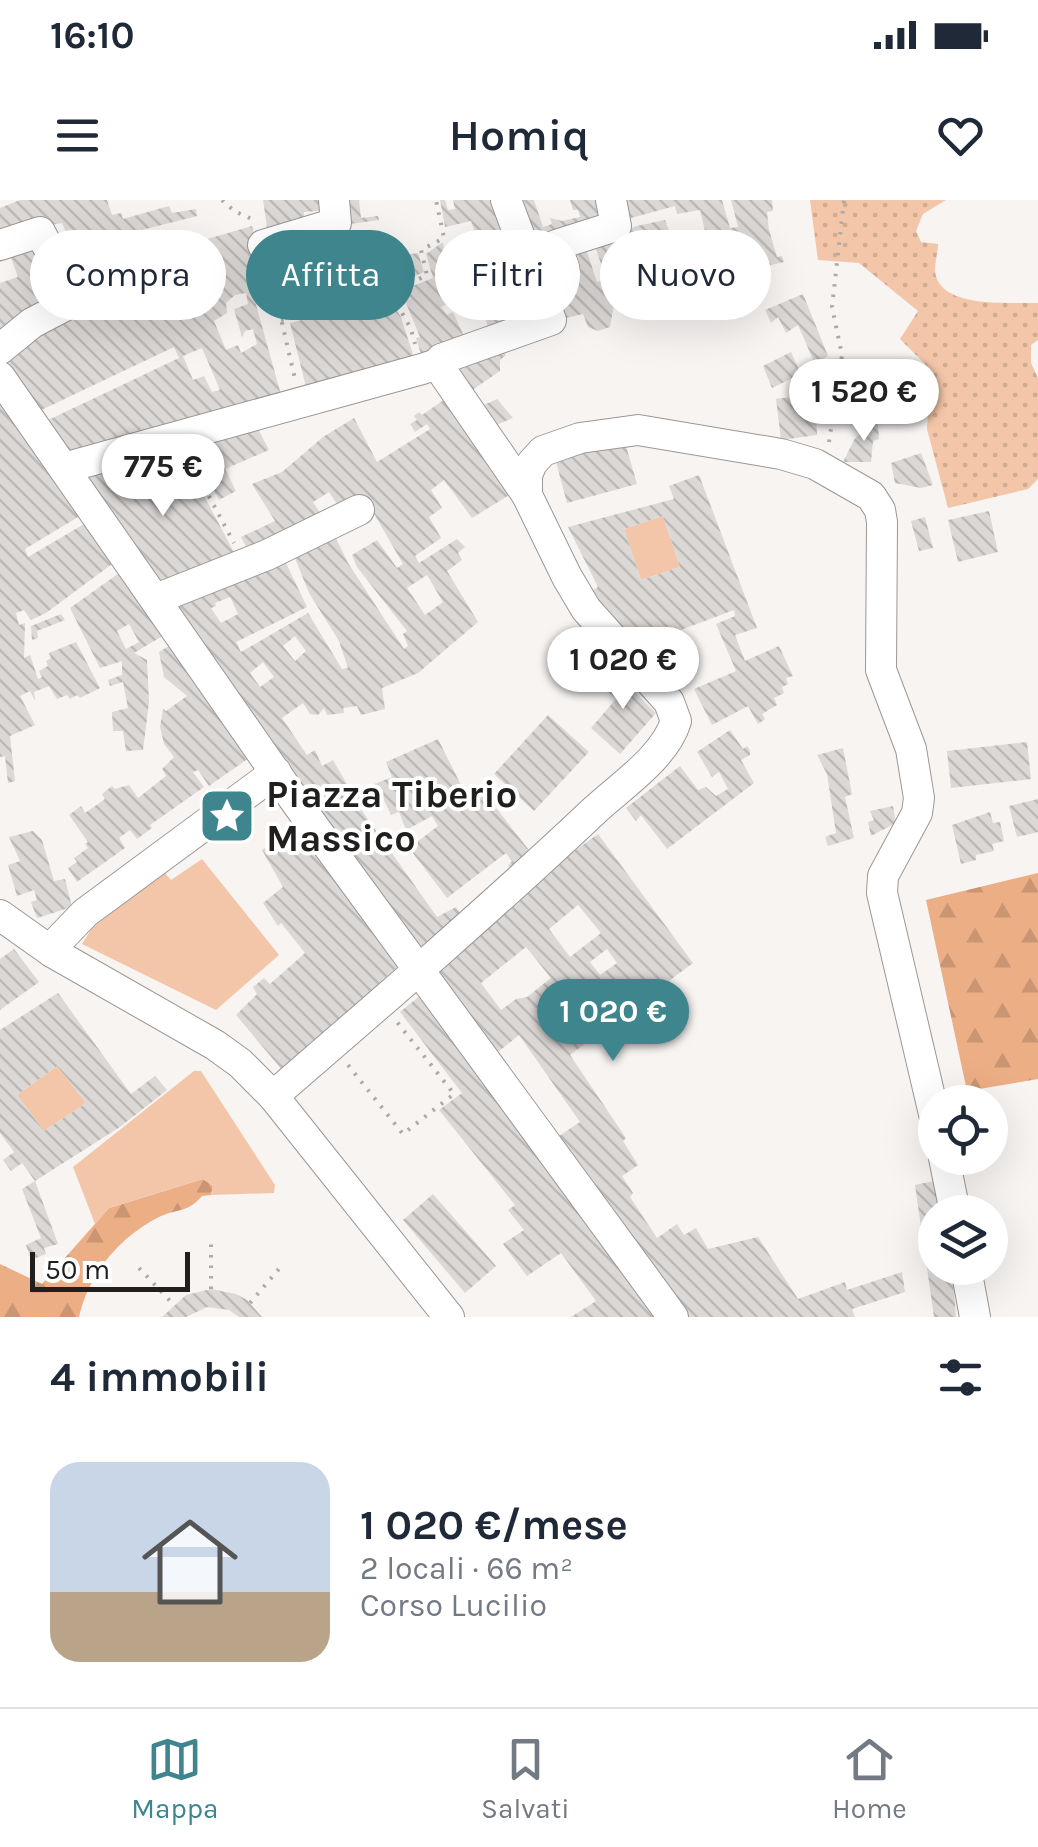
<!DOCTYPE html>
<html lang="it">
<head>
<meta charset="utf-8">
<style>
	:root { --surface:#fff; --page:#f6f6f7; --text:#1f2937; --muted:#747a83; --line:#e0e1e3; --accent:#3e858d }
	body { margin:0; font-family:Karla,sans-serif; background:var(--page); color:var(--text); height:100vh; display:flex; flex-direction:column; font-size:38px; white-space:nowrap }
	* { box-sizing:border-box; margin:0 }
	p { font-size:32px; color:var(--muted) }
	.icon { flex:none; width:55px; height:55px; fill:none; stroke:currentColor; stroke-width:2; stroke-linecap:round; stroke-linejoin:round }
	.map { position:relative; height:1117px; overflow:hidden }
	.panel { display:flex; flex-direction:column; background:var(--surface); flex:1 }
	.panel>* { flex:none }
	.banner { position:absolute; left:30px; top:30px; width:980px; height:90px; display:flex; gap:20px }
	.tools { position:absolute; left:918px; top:885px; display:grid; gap:20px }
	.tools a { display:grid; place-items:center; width:90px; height:90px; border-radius:50%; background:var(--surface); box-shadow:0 10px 40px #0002; font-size:50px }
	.scale { position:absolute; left:30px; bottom:25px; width:160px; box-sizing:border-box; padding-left:10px; border:5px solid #201f1e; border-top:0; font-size:28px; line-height:35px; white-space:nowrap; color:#201f1e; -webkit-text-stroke:8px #fff; paint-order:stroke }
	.price { position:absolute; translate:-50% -85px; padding:0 22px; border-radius:35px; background:#fff; color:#222; font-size:32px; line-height:65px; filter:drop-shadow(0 2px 5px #0008) }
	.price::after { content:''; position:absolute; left:50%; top:60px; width:30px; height:22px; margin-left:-15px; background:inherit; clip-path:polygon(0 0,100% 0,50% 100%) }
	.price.current { background:var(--accent); color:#fff }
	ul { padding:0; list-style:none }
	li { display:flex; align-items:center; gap:30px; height:250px; padding:0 50px }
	li span { display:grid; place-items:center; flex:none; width:280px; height:200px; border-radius:30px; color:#555 }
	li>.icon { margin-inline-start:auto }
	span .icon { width:120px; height:120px; fill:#fffc; stroke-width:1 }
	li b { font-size:42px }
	h2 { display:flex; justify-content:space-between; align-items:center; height:120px; padding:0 50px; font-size:42px }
	.tag { padding:0 35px; border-radius:45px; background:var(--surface); box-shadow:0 10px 40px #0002; font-size:35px; line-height:90px }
	.tag.current { background:var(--accent); color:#fff }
	.status { display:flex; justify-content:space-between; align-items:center; height:70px; padding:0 50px; background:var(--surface); direction:ltr }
	.status svg { height:28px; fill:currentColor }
	header { display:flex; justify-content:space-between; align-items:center; height:130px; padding:0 50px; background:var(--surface); font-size:45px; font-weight:600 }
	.dock { display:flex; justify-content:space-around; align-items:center; height:140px; border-top:2px solid var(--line); background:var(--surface); font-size:28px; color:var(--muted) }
	.dock a { display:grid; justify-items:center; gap:5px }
	.dock .current { color:var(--accent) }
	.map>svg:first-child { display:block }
	.grass { fill:url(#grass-dots) }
	.forest { fill:url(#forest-firs) }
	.garden { fill:#f3c6a9 }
	.building { fill:url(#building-back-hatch); fill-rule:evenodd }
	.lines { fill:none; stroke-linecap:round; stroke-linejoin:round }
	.minor-casing { stroke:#9a9795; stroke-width:32 }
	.path { stroke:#adaba9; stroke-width:4; stroke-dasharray:2.5 8; stroke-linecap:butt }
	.minor { stroke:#fff; stroke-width:30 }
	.labels { text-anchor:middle; stroke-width:8; stroke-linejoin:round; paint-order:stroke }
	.poi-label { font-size:38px; font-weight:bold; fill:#201f1e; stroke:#fff; text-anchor:start }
</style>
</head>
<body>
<div class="status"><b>16:10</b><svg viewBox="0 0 49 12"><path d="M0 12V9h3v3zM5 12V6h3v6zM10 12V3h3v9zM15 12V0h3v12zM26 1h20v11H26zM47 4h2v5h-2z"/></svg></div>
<header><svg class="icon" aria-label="menu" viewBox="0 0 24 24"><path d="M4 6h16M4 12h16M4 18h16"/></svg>Homiq<svg class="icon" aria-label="heart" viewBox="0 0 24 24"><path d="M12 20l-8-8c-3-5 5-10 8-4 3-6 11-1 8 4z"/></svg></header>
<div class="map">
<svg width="1038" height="1117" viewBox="0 0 1038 1117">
	<defs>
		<pattern id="grass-dots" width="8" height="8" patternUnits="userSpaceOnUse" patternTransform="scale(2.5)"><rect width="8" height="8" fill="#f3c6a9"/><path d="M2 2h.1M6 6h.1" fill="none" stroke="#d0aa91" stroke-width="1.8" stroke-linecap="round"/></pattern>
		<pattern id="forest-firs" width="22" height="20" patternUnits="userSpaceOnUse" patternTransform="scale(2.5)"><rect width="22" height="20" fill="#ecae84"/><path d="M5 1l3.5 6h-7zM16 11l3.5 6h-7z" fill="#ca9572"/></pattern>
		<pattern id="building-back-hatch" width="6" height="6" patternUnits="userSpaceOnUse" patternTransform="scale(2.5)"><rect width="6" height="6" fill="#dbd8d6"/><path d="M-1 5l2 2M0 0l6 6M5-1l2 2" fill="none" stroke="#bcb9b7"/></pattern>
	</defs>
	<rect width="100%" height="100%" fill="#f7f4f2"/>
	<path class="grass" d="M810 0H946L923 14 916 31 921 42 938 44C938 53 933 68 936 76 945 109 1012 102 1038 103V140L1031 145V163L1038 178V279L1028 289 948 308 927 229 931 170 900 139 918 111 859 63 818 60Z"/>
	<g class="forest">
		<polygon points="1038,673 1038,879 967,891 926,700"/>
		<path d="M203 979 213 986 211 995 202 996C187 1013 180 1008 161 1016 120 1036 89 1073 79 1117H0V1064L42 1084 109 1008Z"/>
	</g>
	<g class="garden">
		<polygon points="663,316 680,367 641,380 624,329"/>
		<polygon points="202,659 279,755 216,810 82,744 92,728 164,672 171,680"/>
		<polygon points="57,866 86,903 44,931 17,895"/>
		<polygon points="194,871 201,871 275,985 274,993 211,995 213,986 203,979 109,1008 95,1024 73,967"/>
	</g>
	<g class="building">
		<path d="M20 0H107L112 15 121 13 123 19 169 6 172 13 196 9 197 16 138 31 156 77 147 80 159 109 215 83 204 40 252 26 271 95 255 101 282 198 64 254 44 222 179 158 174 147 35 213 0 157 71 110 102 97 81 47 74 50 62 23 0 34V8ZM246 93 248 104 234 109 242 137 245 131 253 129 257 144 241 153 238 145 226 150 214 121 227 113 226 103 235 95ZM202 148 220 190 212 192 204 176 193 180 183 156Z"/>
		<polygon points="263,0 329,0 330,10 304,12 304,30 269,41"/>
		<polygon points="340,0 359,0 361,18 378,16 379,20 343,25"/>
		<polygon points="440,0 445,0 448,10 455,9 453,0 496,0 543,116 490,135 477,87 474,82 468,84 470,89 449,96 452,102 441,107 447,115 453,112 467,143 421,154 416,138 420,137 406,103 402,104 397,92 433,78 426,54 443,42 445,54 449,54 452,78 452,69 469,65 472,73 488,69 471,21 445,27"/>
		<polygon points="512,0 534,0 543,27 552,24 550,18 562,21 580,17 578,10 573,10 570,0 601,0 607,23 540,70"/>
		<polygon points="619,0 722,0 730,28 738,27 731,0 772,0 773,11 767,12 769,30 777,57 782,56 784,62 758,68 750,46 732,50 737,70 703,80 707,94 691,99 688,88 614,104 610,127 598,131 588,127 583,114 557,120 542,82 564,52 585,46 597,82 606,79 594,43 616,35 622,51 628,49 621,32 637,26 665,20 677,51 707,39 700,10 677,14 675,6 620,21"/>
		<polygon points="343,25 354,64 379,59 375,49 385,47 389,57 418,53 424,72 391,87 288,112 275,47"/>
		<polygon points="38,39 69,96 0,136 0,83 18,77 11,58 0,62 0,50"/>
		<polygon points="803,94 828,156 815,164 798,125 786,133 778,117 771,123 765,110"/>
		<polygon points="388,97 401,117 416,164 308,195 290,123"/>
		<polygon points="500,143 506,155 500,160 500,171 471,191 452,161"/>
		<polygon points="791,152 801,174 772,188 763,166"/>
		<polygon points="0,194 83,314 25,349 28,357 91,320 116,361 46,413 31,420 24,410 16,413 19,425 25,423 24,458 30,455 38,479 42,477 39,471 48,466 46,461 51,458 49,453 76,442 100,488 80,498 77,495 70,499 67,495 57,499 49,486 34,492 35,500 30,491 20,496 35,525 10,536 15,581 8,583 5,556 0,557"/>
		<path d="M451 195 514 292 472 318 444 280 431 290 442 308 429 317 441 338 415 356 419 363 457 339 465 347 458 353 462 360 447 371 478 422 418 473 382 488 385 509 361 515 357 506 343 508 344 513 327 515 324 508 318 515 310 514 303 503 282 518 307 555 315 550 322 566 333 560 352 593 392 577 386 562 438 539 464 591 461 593 463 597 467 595 470 601 483 591 532 654 516 673 508 666 512 661 506 653 447 698 409 648 438 626 432 616 406 630 399 612 391 615 383 598 378 600 375 596 360 608 437 717 456 707 463 717 421 748 229 486 173 400 285 361 307 407 236 442 241 452 308 413 342 469 348 468 339 441 309 393 293 353 335 336 348 363 404 449 408 446 403 434 407 431 357 367 352 355 377 340 397 368 403 364 365 298 249 352 241 337 275 321 252 284 282 272 323 237 354 218 377 262 430 229 427 224 415 232 410 224 417 220 414 216 419 212 422 215ZM329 292 337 304 321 314 313 302ZM427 375 443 402 425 415 407 388ZM230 397 238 414 221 423 211 408 216 406 215 403ZM295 436 306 451 295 461 283 446ZM263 462 274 477 260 487 250 473Z"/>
		<polygon points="807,195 807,211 816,208 817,235 781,240 776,199"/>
		<polygon points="497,199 513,218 496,225 484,205"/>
		<polygon points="877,215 879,239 873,241 871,262 843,262 854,240"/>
		<polygon points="257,227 269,250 225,269 236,291 219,300 188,243"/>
		<polygon points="624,239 637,284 567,303 555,258"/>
		<polygon points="181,252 238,360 161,391 79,278"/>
		<polygon points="921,253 933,285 921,288 895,283 891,263"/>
		<path d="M699 275 757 428 735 435 745 461 779 446 793 476 786 478 788 484 782 487 784 493 774 498 777 505 762 514 765 519 758 524 748 506 712 525 694 489 736 471 716 424 735 416 734 410 630 449 587 394 598 387 568 327 674 299 669 286ZM663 316 680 367 641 380 624 329Z"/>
		<polygon points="989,311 998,352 958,362 948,320"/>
		<polygon points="925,317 933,348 919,351 911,321"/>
		<path d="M122 371 166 434 134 453 147 460 149 502 143 550 126 551 123 531H113L112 512 128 508 123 482 110 486 108 480 122 475V461L100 468 70 408ZM129 424 139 442 126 449 117 431Z"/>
		<polygon points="61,414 65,420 37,431 38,438 32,440 31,426"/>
		<polygon points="666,443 685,484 668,493 635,453"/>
		<polygon points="172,444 249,558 209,586 198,570 193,572 204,587 150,625 152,628 137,639 130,630 119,638 125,648 77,682 68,668 77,662 74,658 88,648 85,644 88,642 69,615 81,606 85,613 105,599 102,594 112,586 115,589 129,585 138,598 166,576 162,569 174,557 164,544 160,527 163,509 166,511 187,496 164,477 159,452"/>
		<polygon points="622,464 635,475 627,485 656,513 620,554 591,528 616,499 602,487"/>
		<polygon points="548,515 589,552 534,611 494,574"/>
		<polygon points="730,530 743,549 747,546 750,550 750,555 741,560 754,583 667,649 641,615 636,621 626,608 680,566 698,590 706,587 716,596 728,589 719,572 712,577 697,552"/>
		<polygon points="1027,542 1031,579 951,588 947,551"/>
		<polygon points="843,548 852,594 845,597 854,638 828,646 825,637 836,633 827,574 817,555"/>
		<polygon points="1038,599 1038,632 1017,637 1009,606"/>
		<polygon points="893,606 896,623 871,636 868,622 874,620 870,611"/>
		<polygon points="990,612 993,623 1000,622 1004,641 992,644 994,651 976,655 976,660 961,664 952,625"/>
		<polygon points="295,628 398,766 283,871 236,815 257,794 253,787 264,778 270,784 305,753 281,723 278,726 263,703 283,687 262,650"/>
		<polygon points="33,631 42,640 54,681 65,679 72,707 37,718 31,702 37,700 34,690 17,696 8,665 20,661 9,637"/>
		<path d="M598 634 693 763 570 855 626 938 623 941 638 965 622 976 633 993 630 997 657 1038 677 1024 684 1035 696 1028 708 1049 758 1037 798 1099 845 1082 847 1090 902 1072 905 1092 852 1109 855 1117H683L556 938 580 922 519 835 498 852 479 826 476 829 433 773 566 657ZM578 705 601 733 570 757 549 729ZM526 747 551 778 527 797 516 799 501 810 481 783ZM607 749 617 763 600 775 590 762Z"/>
		<polygon points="14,749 39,782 0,810 0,759"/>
		<path d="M58 793 131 894 155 876 167 890 120 927 35 981 22 963 11 971 3 960 14 952 0 933V830ZM57 866 86 903 44 931 17 895Z"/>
		<polygon points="422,794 660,1117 571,1117 596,1101 561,1053 527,1076 503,1044 524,1030 508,1010 515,1005 439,910 462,893 400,812"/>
		<polygon points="939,980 944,1012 935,1012 935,1068 952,1068 956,1117 934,1117 915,985"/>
		<polygon points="35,981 58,1044 44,1048 46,1054 31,1060 26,1045 41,1038 22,989"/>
		<polygon points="433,994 496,1066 465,1093 403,1020"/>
		<polygon points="211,1089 236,1094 247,1100 262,1117 239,1117 229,1110 207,1107 186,1117 162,1117 186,1095"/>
	</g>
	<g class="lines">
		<g class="minor-casing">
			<g id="minor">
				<polyline points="0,45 40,32 76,100 32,123 0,149"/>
				<polyline points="263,45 336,23 334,0"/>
				<polyline points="535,79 564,68 556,45 616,26 611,0"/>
				<polyline points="0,177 298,605 673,1117"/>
				<polyline points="64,268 422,169 437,164 441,159 551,120 506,0"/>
				<polyline points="527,295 527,275 532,263 543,251 580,238 638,230 781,254 815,264 871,296 880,310 882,322 881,470 911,549 919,598 917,613 883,676 882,693 935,918"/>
				<polyline points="156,399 267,355 359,310"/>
				<polyline points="0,715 52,752 215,845 240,863 273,896 449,1117"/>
				<polyline points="52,752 60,739 85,713 276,572"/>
				<path d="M273 896C382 802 490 709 595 610 622 585 665 557 676 521L669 502 586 409 567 377 527 295 437 164"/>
				<polyline points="944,958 955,1012"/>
				<polyline points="966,1068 975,1117"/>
			</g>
		</g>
		<g class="path">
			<polyline points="222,0 234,11 254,20"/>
			<polyline points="270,71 295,179"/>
			<polyline points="391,93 427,75 421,50 444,38 436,0"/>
			<polyline points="281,120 391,93 411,129 415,144"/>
			<polyline points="829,242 842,155 832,107 844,0"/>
			<polyline points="189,259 234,343"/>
			<polyline points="348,865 403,934 454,894 397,822"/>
			<polyline points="139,1068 173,1104"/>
			<polyline points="211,1089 211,1038"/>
			<polyline points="250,1103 284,1063"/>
		</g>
		<use href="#minor" class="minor"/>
	</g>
	<defs>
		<g id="sight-square" transform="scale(2.875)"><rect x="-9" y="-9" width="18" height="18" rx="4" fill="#3e858d" stroke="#fff"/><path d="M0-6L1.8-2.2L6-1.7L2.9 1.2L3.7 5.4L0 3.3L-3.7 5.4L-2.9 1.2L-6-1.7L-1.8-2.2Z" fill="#fff"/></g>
	</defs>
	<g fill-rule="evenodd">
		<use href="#sight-square" x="227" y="616"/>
	</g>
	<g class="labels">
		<g class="poi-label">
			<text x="266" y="607">Piazza Tiberio<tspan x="266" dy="44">Massico</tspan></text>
		</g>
	</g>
</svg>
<div class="tools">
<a><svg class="icon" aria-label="locate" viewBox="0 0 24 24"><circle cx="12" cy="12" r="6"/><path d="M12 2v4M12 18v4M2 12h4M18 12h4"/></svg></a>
<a><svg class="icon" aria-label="layers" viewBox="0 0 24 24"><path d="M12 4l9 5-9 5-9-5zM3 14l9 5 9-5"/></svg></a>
</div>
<div class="scale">50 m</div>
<b class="price" style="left:864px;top:244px">1 520 €</b>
<b class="price" style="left:163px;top:319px">775 €</b>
<b class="price" style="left:623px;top:512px">1 020 €</b>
<b class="price current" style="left:613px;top:864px">1 020 €</b>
<div class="banner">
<a class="tag">Compra</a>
<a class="tag current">Affitta</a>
<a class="tag">Filtri</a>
<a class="tag">Nuovo</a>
</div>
</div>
<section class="panel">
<h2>4 immobili<svg class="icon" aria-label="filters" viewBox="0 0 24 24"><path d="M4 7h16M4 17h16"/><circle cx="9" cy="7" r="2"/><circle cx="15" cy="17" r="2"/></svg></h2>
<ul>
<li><span style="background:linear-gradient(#c9d6e8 65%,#b9a48a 0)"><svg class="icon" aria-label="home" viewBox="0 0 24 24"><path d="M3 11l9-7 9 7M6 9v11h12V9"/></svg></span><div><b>1 020 €/mese</b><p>2 locali · 66 m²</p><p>Corso Lucilio</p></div></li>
</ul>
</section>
<nav class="dock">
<a class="current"><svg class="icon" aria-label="map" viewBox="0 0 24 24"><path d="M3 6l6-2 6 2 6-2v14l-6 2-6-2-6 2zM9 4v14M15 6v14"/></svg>Mappa</a>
<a><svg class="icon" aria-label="saved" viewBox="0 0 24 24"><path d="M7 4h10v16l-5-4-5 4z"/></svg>Salvati</a>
<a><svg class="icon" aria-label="home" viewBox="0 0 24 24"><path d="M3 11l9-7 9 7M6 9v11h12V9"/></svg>Home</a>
</nav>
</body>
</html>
